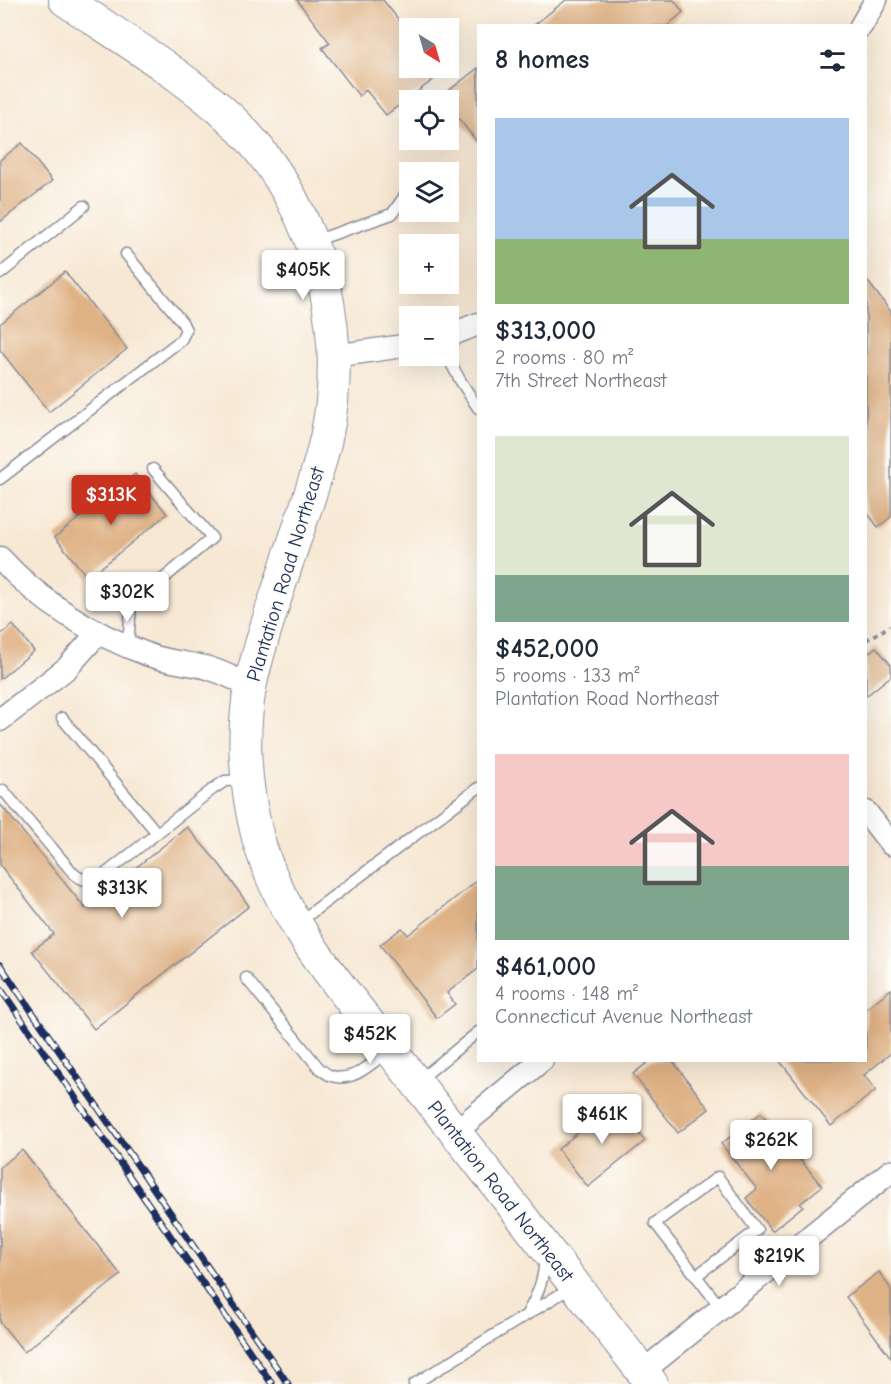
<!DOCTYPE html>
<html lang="en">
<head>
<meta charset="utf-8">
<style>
	:root { --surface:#fff; --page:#f2f2f3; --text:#1f2937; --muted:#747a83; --accent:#c8321e }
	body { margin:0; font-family:"Comic Neue",sans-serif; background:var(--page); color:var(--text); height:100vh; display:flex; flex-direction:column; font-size:22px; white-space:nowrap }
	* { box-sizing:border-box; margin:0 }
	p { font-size:20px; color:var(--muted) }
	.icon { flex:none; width:33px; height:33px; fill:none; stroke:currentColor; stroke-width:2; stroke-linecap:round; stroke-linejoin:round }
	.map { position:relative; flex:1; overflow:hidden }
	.sheet { position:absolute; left:477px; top:24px; width:390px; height:1038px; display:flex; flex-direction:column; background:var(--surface); border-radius:0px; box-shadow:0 6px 24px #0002 }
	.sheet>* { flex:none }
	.needle { width:39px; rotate:143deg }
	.fabs { position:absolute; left:399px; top:18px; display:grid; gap:12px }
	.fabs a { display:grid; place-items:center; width:60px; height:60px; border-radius:0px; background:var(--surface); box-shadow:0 6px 24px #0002; font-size:30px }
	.price { position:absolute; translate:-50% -51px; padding:0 14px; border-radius:6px; background:#fff; color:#222; font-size:20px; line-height:39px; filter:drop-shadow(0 2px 3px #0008) }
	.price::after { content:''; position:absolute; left:50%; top:36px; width:18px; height:14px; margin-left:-9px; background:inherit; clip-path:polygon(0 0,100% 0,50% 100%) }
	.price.active { background:var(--accent); color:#fff }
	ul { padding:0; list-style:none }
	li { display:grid; align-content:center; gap:12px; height:318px; padding:0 18px }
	li span { display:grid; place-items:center; height:186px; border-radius:0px; color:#555 }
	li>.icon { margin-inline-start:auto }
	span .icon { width:108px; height:108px; fill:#fffc; stroke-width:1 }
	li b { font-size:26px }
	h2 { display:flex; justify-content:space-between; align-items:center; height:72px; padding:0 18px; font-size:26px }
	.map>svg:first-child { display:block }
	.building { fill:#dfb286 }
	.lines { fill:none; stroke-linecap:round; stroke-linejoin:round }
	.lane-casing { stroke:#898c99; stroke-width:13 }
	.street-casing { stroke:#898c99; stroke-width:25 }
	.secondary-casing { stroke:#898c99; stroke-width:34 }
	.path { stroke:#898c99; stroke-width:4; stroke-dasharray:4.5 4.5; stroke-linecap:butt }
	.lane { stroke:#fff; stroke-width:10 }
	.street { stroke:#fff; stroke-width:22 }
	.secondary { stroke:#fff; stroke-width:32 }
	.rail-casing { stroke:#1b2f5e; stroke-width:7 }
	.rail { stroke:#fdfcf7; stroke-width:4.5; stroke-dasharray:14; stroke-linecap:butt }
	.labels { text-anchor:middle; stroke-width:5; stroke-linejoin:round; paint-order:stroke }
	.street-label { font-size:20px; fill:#1b2f5e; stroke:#fdfcf7 }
</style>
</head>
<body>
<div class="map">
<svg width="891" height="1384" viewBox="0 0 891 1384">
	<rect width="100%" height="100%" fill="#fdfcf7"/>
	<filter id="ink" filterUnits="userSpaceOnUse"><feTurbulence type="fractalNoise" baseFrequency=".0167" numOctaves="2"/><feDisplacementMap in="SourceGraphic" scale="12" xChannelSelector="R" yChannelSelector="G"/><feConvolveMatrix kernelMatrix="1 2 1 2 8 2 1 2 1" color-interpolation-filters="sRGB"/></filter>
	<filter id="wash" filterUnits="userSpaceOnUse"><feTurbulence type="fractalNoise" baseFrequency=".008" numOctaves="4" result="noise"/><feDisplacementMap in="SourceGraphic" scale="24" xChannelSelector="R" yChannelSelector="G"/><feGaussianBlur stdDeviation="1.35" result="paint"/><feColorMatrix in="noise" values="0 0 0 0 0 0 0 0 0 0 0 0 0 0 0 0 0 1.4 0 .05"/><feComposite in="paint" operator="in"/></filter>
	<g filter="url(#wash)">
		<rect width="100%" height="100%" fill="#f7e8d4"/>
		<g id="blocks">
			<g class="building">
				<polygon points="297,0 383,0 410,34 410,68 449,68 386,115 366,90 359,96 322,48 330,43"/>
				<polygon points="566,0 674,0 683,12 667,26 533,26"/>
				<polygon points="478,68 478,143 448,105 448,100 445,100 442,96"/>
				<polygon points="22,143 52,181 0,222 0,160"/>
				<polygon points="65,272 127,349 49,412 0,350 0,324"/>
				<polygon points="866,279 891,312 891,517 878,527 866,511"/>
				<polygon points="135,474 167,514 88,578 55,537"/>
				<polygon points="13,625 34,651 0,679 0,635"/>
				<polygon points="876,647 891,665 891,676 866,696 866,655"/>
				<polygon points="0,804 85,908 187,827 220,865 249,906 94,1029 32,951 54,934 0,865"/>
				<polygon points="478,880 478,969 447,993 455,1004 437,1018 380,945 402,928 408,935"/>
				<polygon points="891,989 891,1053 864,1075 876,1090 831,1126 779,1060 866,1060 866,1009"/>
				<polygon points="651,1060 672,1060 709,1109 678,1133 633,1074"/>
				<polygon points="615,1103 645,1141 588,1187 558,1149"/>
				<polygon points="761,1113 822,1186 800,1204 803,1206 772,1231 746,1198 757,1189 721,1144"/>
				<polygon points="22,1150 121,1275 24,1352 0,1322 0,1167"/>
				<polygon points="879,1272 891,1289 891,1358 846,1297"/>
			</g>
		</g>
	</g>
	<g filter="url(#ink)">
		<use href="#blocks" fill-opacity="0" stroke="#898c99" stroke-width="1.5"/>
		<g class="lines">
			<g class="lane-casing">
				<g id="lane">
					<polyline points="314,241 392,214 410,188"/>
					<polyline points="0,274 84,206"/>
					<polyline points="447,356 460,380 478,408"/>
					<polyline points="0,479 181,340 186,330 182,322 126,254"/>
					<polyline points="128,646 131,606 212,538 153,469"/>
					<polyline points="62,718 157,833"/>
					<path d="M0 792 3 790 74 874C83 881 89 882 100 878L213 789 225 781 245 780"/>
					<polyline points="299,922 478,788"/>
					<path d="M246 978 319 1068C323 1071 327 1075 332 1076 353 1083 372 1063 387 1052"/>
					<polyline points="418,1081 478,1032"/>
					<polyline points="696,1276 757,1230 718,1177 655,1223 721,1308"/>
					<path d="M528 1312C537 1297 546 1274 544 1256"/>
					<polyline points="414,1384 572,1287"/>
				</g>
			</g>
			<g class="street-casing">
				<g id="street">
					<polyline points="861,26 876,0"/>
					<polyline points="448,336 478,324"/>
					<polyline points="334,356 410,345"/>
					<path d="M0 558C41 603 92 634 149 655 168 662 189 663 208 668 222 672 237 680 251 686"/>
					<polyline points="0,720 67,668 98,633"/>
					<polyline points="866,812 891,844"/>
					<polyline points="455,1132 542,1060"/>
					<polyline points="642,1372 891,1171"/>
				</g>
			</g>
			<g class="secondary-casing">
				<path id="secondary" d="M65 0C117 35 172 68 220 109 312 188 352 321 326 438 316 484 298 528 284 572 272 609 259 645 251 683 241 733 245 788 258 838 278 910 326 970 372 1027 396 1057 420 1087 444 1118 514 1206 582 1295 652 1384"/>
			</g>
			<polyline class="path" points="866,640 890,626"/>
			<use href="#lane" class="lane"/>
			<use href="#street" class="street"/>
			<use href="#secondary" class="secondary"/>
			<g class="rail-casing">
				<g id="rail">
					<polyline points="0,965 288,1384"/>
					<polyline points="0,988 272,1384"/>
				</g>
			</g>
			<use href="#rail" class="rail"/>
		</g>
	</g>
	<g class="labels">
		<g class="street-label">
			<text transform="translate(285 574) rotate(-73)" y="7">Plantation Road Northeast</text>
			<text transform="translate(501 1191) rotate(52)" y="7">Plantation Road Northeast</text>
		</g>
	</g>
</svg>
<div class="fabs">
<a><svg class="needle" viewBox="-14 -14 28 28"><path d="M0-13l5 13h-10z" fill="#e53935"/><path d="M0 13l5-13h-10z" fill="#747a83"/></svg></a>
<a><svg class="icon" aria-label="locate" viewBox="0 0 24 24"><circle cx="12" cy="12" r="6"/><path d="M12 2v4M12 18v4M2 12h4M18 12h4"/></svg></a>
<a><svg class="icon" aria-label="layers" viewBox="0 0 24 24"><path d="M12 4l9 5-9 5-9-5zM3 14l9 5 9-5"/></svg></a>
<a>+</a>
<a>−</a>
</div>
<b class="price" style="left:303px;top:301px">$405K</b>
<b class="price active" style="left:111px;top:526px">$313K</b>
<b class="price" style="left:127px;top:623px">$302K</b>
<b class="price" style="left:122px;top:919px">$313K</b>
<b class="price" style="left:370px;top:1065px">$452K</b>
<b class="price" style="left:602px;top:1145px">$461K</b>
<b class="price" style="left:771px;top:1171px">$262K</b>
<b class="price" style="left:779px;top:1287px">$219K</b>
<section class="sheet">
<h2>8 homes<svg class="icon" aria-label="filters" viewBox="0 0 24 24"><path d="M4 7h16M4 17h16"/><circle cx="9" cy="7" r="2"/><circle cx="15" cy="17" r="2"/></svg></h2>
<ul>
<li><span style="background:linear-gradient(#a9c7e8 65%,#8fb573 0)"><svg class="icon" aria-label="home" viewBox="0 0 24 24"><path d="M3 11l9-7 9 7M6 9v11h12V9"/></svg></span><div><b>$313,000</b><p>2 rooms · 80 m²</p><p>7th Street Northeast</p></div></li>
<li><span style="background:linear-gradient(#dfe7d0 75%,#7fa58c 0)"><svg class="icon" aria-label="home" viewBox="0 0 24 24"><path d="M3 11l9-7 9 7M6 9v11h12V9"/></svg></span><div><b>$452,000</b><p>5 rooms · 133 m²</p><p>Plantation Road Northeast</p></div></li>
<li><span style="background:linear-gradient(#f6c9c9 60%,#7fa58c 0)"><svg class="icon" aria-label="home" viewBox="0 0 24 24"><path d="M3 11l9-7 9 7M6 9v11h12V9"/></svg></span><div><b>$461,000</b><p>4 rooms · 148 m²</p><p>Connecticut Avenue Northeast</p></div></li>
</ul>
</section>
</div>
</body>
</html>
